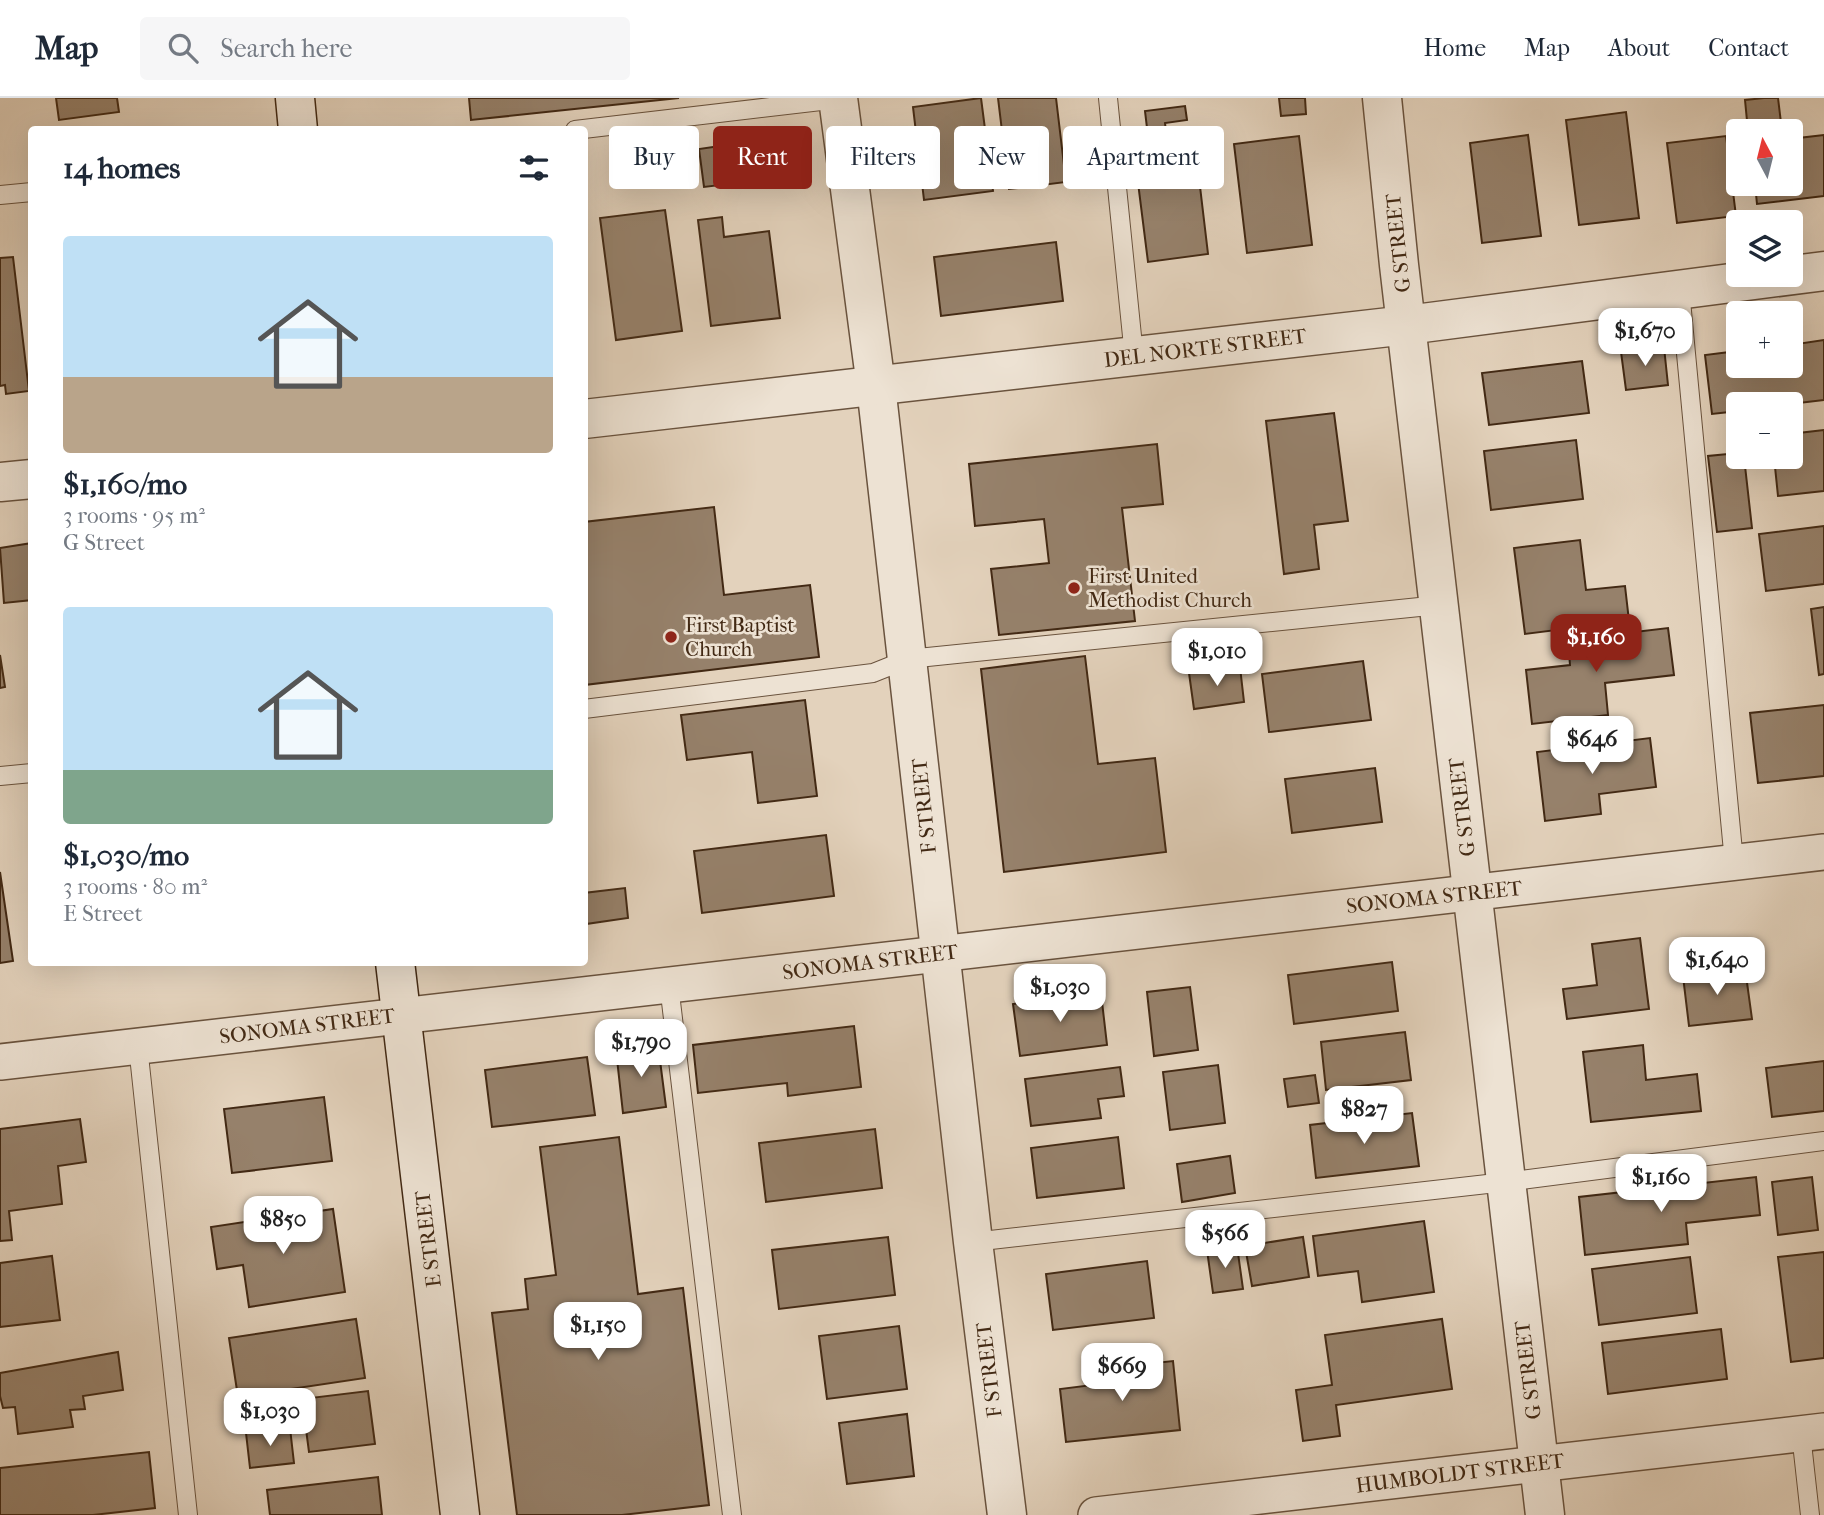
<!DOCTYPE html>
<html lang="en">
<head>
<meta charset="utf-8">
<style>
	:root { --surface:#fff; --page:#f6f6f7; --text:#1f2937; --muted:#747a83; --line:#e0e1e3; --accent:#8f2418 }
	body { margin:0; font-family:"IM FELL French Canon",serif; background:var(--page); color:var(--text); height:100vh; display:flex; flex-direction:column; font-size:26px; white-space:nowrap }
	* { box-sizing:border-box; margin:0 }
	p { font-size:23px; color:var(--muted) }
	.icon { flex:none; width:38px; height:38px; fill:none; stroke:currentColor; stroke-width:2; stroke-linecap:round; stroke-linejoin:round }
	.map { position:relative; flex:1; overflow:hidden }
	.drawer { position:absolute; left:28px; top:28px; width:560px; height:840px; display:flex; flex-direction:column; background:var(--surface); border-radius:7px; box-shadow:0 7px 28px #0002 }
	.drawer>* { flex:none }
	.hud { position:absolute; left:609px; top:28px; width:665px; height:63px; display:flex; gap:14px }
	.needle { width:46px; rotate:353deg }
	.controls { position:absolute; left:1726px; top:21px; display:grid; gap:14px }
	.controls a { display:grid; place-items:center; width:77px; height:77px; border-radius:7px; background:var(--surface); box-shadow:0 7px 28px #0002; font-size:35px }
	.price { position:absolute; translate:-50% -60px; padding:0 16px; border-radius:14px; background:#fff; color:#222; font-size:23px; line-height:46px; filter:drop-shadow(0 2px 4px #0008) }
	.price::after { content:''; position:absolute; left:50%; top:42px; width:21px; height:16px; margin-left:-10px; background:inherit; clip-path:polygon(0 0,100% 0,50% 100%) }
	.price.selected { background:var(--accent); color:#fff }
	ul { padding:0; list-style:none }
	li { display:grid; align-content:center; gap:14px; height:371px; padding:0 35px }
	li span { display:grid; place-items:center; height:217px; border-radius:7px; color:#555 }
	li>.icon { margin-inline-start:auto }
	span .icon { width:126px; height:126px; fill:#fffc; stroke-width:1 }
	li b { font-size:30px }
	h2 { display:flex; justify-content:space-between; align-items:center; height:84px; padding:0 35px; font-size:30px }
	.tag { padding:0 24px; border-radius:7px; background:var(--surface); box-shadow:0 7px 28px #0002; font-size:24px; line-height:63px }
	.tag.selected { background:var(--accent); color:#fff }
	header { display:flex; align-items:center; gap:42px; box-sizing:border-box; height:98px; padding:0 35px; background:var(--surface); border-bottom:2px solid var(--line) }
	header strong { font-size:33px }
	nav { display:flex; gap:38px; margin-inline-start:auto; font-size:24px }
	.search { width:490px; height:63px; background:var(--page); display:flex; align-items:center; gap:18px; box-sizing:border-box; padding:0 24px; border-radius:7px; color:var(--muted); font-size:26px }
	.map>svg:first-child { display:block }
	.building { fill:#96816b; stroke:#422914; stroke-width:2 }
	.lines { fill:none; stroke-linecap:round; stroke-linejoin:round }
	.service-casing { stroke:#6a533e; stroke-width:20 }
	.minor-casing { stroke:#6a533e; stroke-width:38 }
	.tertiary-casing { stroke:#6a533e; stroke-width:41 }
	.secondary-casing { stroke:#422914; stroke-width:41 }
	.service { stroke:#ede2d3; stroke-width:18 }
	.minor { stroke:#ede2d3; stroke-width:35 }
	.tertiary { stroke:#ede2d3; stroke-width:38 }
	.secondary { stroke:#ede2d3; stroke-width:38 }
	.poi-dot { fill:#8f2418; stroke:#ede2d3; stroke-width:2.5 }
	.labels { text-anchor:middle; stroke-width:5; stroke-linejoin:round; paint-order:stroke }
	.street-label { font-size:21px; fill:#422914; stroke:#ede2d3 }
	.poi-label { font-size:21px; fill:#422914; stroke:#ede2d3; text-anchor:start }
</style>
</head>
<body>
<header>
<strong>Map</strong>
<div class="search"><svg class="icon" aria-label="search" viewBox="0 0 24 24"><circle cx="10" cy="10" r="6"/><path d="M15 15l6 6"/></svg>Search here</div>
<nav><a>Home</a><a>Map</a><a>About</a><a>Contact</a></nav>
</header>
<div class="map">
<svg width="1824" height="1417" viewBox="0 0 1824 1417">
	<rect width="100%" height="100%" fill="#e3d2bc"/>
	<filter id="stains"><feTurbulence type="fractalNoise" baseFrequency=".00286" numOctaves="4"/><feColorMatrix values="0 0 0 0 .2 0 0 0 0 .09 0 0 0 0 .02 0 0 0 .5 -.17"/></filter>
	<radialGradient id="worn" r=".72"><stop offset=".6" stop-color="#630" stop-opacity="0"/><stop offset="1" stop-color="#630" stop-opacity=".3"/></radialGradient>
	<g class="building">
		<polygon points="56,0 117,0 119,14 59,22"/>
		<polygon points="469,0 679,0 471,22"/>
		<polygon points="981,0 993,93 924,102 913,9"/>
		<polygon points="998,0 1056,0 1066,84 1009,91"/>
		<polygon points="1279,0 1305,0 1306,16 1281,18"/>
		<polygon points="1764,0 1778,0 1782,33 1748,33 1745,2"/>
		<polygon points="1185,8 1187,22 1165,25 1166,33 1132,37 1132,32 1147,30 1145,13"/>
		<polygon points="1626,14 1639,120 1579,127 1566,22"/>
		<polygon points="1528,37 1541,138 1482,145 1470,45"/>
		<polygon points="1824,37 1824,98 1757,106 1755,86 1790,86 1790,41"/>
		<polygon points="1194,38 1208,156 1148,164 1133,45"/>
		<polygon points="1299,38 1312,147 1247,155 1234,46"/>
		<polygon points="1726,38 1736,118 1677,125 1667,45"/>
		<polygon points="748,44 754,83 704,89 699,51"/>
		<polygon points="665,112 682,233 616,242 600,120"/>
		<polygon points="722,119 724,139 769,133 780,220 711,228 698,122"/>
		<polygon points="1056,144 1063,203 941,218 934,159"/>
		<polygon points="13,159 29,293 6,296 5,287 0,288 0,160"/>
		<polygon points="1824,242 1824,302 1790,306 1738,306 1738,313 1712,316 1705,257 1738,253 1738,268 1790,268 1790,247"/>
		<polygon points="1664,249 1668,287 1626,292 1621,254"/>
		<polygon points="1582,263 1589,315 1489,327 1482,275"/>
		<polygon points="1334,315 1348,423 1314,427 1319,471 1284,476 1266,323"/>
		<polygon points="1824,332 1824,393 1778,398 1774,359 1790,359 1790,336"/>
		<polygon points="1576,342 1583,401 1491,412 1484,353"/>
		<polygon points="1157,346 1163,406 1122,410 1135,523 999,537 991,471 1049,465 1044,421 975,428 969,366"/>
		<polygon points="1738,355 1738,359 1744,359 1752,430 1717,434 1708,358"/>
		<polygon points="714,409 724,497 810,487 819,559 584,587 584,424"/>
		<polygon points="1824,428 1824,486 1766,493 1759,436"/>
		<polygon points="1580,442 1586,492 1625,488 1629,523 1525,536 1514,450"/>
		<polygon points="32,445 32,502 4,505 0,450"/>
		<polygon points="1824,509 1824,576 1819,577 1811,511"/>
		<polygon points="1668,530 1674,577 1605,585 1608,617 1532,626 1526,572 1570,567 1568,542"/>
		<polygon points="0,557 5,589 0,590"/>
		<polygon points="1085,558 1098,666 1155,660 1166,754 1004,774 981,571"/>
		<polygon points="1363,563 1371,622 1269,634 1262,576"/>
		<polygon points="1240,569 1244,604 1194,611 1189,575"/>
		<polygon points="805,602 817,698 758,705 752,654 687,662 681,617"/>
		<polygon points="1824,607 1824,678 1758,685 1750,615"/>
		<polygon points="1650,640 1656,689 1599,696 1601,716 1545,723 1537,654"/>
		<polygon points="1375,670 1382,724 1292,735 1285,681"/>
		<polygon points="826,737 834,798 702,815 694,753"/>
		<polygon points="0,774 13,863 0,865"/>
		<polygon points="625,790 628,820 586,826 584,795"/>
		<polygon points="1640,840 1649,911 1567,921 1563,891 1597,887 1592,846"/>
		<polygon points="1392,864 1398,913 1294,926 1288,877"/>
		<polygon points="1745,870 1752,921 1689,928 1683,878"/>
		<polygon points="1190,889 1198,952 1154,958 1147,894"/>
		<polygon points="1101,895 1107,947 1020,958 1013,906"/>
		<polygon points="854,928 861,989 788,998 787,985 698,995 693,947"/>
		<polygon points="1405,934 1411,982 1326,992 1321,944"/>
		<polygon points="658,947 666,1009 623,1015 616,952"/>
		<polygon points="1643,947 1646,982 1697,976 1701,1013 1591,1024 1583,954"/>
		<polygon points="587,959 595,1017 492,1029 485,972"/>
		<polygon points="1824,963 1824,1013 1772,1019 1766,970"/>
		<polygon points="1218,967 1225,1025 1170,1032 1163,974"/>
		<polygon points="1120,969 1124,998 1098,1001 1101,1020 1031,1028 1025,981"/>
		<polygon points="1315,977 1319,1005 1288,1009 1284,981"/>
		<polygon points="324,999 332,1063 232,1075 224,1011"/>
		<polygon points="1412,1015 1419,1068 1316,1080 1310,1027"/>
		<polygon points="80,1021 86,1064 58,1068 62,1106 9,1113 12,1142 0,1143 0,1031"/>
		<polygon points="875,1031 882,1090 766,1104 759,1045"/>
		<polygon points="619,1039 638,1196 683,1190 709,1407 622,1417 517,1417 492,1215 528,1211 525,1181 556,1177 540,1049"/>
		<polygon points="1118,1039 1124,1090 1037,1100 1031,1050"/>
		<polygon points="1230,1058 1235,1095 1182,1104 1177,1066"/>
		<polygon points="1756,1079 1760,1117 1686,1125 1688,1146 1585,1157 1579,1099"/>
		<polygon points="1812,1079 1818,1132 1778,1137 1772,1084"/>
		<polygon points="333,1111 345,1194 249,1209 243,1167 217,1171 211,1129"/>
		<polygon points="1424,1123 1434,1194 1362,1204 1358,1173 1318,1178 1313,1138"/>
		<polygon points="888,1139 895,1197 779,1211 772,1152"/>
		<polygon points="1303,1139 1309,1179 1252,1188 1245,1148"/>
		<polygon points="1237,1148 1243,1191 1213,1195 1207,1152"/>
		<polygon points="1824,1154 1824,1260 1791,1264 1778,1159"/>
		<polygon points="52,1158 60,1222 0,1229 0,1165"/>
		<polygon points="1690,1159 1697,1215 1599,1227 1592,1171"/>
		<polygon points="1147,1163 1154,1220 1053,1232 1046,1176"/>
		<polygon points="356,1221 365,1280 238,1299 229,1240"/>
		<polygon points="1442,1221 1452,1291 1336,1307 1340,1338 1303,1343 1296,1292 1332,1287 1325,1237"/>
		<polygon points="899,1228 907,1291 827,1301 819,1238"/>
		<polygon points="1721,1231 1727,1281 1608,1296 1602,1245"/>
		<polygon points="118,1254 123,1292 83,1298 85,1311 70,1312 73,1329 18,1336 15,1309 3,1310 0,1298 0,1275"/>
		<polygon points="1173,1263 1180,1332 1066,1344 1060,1291 1093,1287 1091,1272"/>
		<polygon points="368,1293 375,1346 309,1354 302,1301"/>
		<polygon points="907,1316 914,1378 847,1386 839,1325"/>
		<polygon points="290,1330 294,1365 250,1370 246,1335"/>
		<polygon points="149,1354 155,1410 93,1417 0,1417 0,1370"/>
		<polygon points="378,1379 382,1417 270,1417 267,1392"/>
	</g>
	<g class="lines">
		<g class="service-casing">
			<g id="service">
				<polyline points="1108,0 1134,258"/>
				<polyline points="575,32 838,1"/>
				<polyline points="0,97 32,94"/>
				<polyline points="1680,192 1734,764"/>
				<polyline points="584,611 873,575 908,561 1439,507"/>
				<polyline points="0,678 32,675"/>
				<polyline points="669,887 732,1417"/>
				<polyline points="138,948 188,1417"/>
				<polyline points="973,1144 1505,1084 1824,1043"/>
				<polyline points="1801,1336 1810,1417"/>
			</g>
		</g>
		<g class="minor-casing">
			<g id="minor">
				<polyline points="0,964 1824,754"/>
				<polyline points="1096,1417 1824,1333"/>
			</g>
		</g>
		<g class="tertiary-casing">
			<g id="tertiary">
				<polyline points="838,0 876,288 973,1144 1007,1417"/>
				<polyline points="1382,0 1399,167 1545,1417"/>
				<polyline points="584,321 1407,227 1824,173"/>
				<polyline points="0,384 32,381"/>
			</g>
		</g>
		<g class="secondary-casing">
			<g id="secondary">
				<polyline points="295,0 298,32"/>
				<polyline points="395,864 460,1417"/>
			</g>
		</g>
		<use href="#service" class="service"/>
		<use href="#minor" class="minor"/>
		<use href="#tertiary" class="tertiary"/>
		<use href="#secondary" class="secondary"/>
	</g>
	<g class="poi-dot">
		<circle cx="1074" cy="490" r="7"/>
		<circle cx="671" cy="539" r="7"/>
	</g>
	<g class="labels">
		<g class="street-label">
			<text transform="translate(1398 145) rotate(-96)" y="7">G STREET</text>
			<text transform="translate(1205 250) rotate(-7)" y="7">DEL NORTE STREET</text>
			<text transform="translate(924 708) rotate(-96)" y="7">F STREET</text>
			<text transform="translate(1462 709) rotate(-97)" y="7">G STREET</text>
			<text transform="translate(1434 799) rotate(-6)" y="7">SONOMA STREET</text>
			<text transform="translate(870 864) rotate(-7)" y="7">SONOMA STREET</text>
			<text transform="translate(307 928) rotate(-7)" y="7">SONOMA STREET</text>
			<text transform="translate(428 1141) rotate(-97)" y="7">E STREET</text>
			<text transform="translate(989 1272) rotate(-97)" y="7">F STREET</text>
			<text transform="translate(1528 1272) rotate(-97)" y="7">G STREET</text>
			<text transform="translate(1460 1375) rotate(-7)" y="7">HUMBOLDT STREET</text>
		</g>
		<g class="poi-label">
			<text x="1088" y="485">First United<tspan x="1088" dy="24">Methodist Church</tspan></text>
			<text x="685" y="534">First Baptist<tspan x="685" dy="24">Church</tspan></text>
		</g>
	</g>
	<rect width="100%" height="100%" filter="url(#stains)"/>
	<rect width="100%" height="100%" fill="url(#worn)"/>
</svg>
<div class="controls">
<a><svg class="needle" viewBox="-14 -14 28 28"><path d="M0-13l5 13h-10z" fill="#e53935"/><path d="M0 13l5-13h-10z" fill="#747a83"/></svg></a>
<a><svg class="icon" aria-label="layers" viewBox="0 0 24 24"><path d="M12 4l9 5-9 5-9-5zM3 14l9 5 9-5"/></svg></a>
<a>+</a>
<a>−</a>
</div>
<b class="price" style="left:1645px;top:270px">$1,670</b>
<b class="price selected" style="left:1596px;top:576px">$1,160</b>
<b class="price" style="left:1217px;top:590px">$1,010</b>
<b class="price" style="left:1592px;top:678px">$646</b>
<b class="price" style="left:1717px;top:899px">$1,640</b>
<b class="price" style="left:1060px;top:926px">$1,030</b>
<b class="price" style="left:641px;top:981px">$1,790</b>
<b class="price" style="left:1364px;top:1048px">$827</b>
<b class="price" style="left:1661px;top:1116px">$1,160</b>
<b class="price" style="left:283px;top:1158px">$850</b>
<b class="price" style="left:1225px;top:1172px">$566</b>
<b class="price" style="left:598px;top:1264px">$1,150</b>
<b class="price" style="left:1122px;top:1305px">$669</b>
<b class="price" style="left:270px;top:1350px">$1,030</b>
<div class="hud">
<a class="tag">Buy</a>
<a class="tag selected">Rent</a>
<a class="tag">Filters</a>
<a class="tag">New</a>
<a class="tag">Apartment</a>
</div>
<section class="drawer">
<h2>14 homes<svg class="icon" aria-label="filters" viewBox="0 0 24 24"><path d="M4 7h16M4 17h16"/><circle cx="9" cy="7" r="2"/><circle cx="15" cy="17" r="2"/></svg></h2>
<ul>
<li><span style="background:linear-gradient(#bfe0f5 65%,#b9a48a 0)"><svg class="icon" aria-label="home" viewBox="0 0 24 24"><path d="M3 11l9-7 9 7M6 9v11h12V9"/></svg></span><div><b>$1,160/mo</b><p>3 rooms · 95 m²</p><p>G Street</p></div></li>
<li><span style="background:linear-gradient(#bfe0f5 75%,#7fa58c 0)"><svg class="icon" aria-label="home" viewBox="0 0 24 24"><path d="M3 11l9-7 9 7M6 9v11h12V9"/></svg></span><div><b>$1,030/mo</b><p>3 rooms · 80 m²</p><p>E Street</p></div></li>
</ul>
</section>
</div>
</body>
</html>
